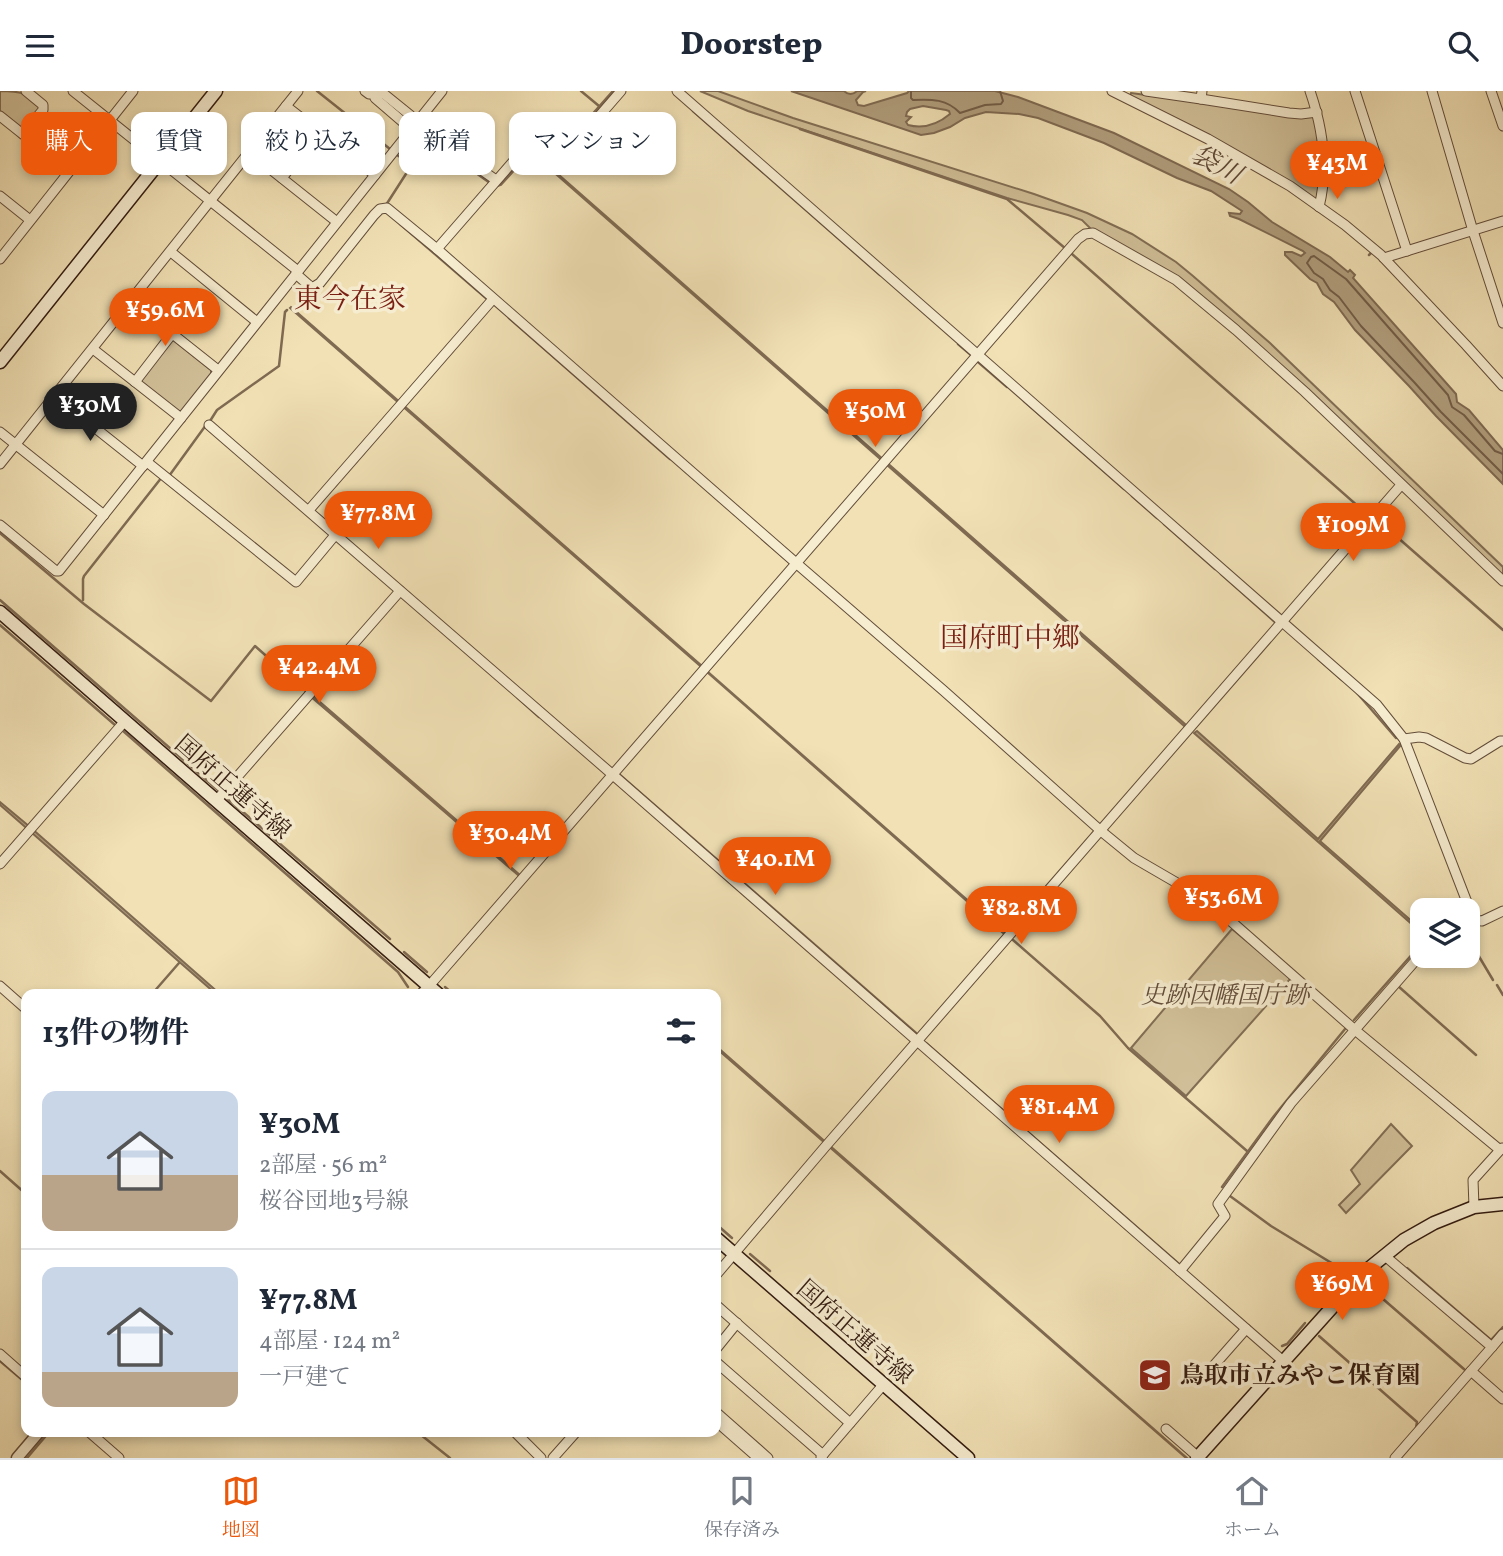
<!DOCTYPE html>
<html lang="ja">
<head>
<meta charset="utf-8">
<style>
	:root { --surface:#fff; --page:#f2f2f3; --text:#1f2937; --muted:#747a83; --line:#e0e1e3; --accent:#ea580c }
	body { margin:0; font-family:Vollkorn,"Noto Serif JP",serif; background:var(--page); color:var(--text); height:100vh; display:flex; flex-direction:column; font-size:26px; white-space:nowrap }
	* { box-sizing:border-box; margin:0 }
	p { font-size:23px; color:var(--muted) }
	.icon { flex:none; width:38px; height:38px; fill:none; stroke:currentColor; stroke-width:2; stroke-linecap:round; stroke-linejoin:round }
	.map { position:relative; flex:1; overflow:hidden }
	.panel { position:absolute; left:21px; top:898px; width:700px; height:448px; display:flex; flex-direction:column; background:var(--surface); border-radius:14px; box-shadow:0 4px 10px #0003 }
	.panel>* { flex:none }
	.top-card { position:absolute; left:21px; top:21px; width:700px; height:63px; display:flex; gap:14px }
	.buttons { position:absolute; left:1410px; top:807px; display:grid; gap:14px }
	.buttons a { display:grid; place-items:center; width:70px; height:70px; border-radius:14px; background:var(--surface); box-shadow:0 4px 10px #0003; font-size:35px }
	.price { position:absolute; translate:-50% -60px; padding:0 16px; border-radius:24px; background:var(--accent); color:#fff; font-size:23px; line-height:46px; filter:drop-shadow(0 2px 4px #0008) }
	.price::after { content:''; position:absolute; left:50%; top:42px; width:21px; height:16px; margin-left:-10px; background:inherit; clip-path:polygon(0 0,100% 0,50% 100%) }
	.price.selected { background:#222; color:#fff }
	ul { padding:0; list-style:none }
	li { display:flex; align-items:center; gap:21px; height:175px; padding:0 21px }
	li+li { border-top:2px solid var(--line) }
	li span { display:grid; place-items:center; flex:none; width:196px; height:140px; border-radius:14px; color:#555 }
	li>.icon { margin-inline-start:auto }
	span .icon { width:84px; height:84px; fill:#fffc; stroke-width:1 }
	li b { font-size:30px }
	h2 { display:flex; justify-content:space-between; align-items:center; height:84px; padding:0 21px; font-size:30px }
	.tag { padding:0 24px; border-radius:14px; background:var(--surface); box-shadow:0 4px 10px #0003; font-size:24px; line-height:63px }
	.tag.selected { background:var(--accent); color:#fff }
	header { display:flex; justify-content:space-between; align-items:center; height:91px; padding:0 21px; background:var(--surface); font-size:32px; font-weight:800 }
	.tabs { display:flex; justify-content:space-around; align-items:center; height:98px; border-top:2px solid var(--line); background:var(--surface); font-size:19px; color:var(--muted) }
	.tabs a { display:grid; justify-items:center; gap:4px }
	.tabs .selected { color:var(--accent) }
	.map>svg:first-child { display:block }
	.green { fill:#d1c099; stroke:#826e55; stroke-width:2 }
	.water { fill:#b19e7d; stroke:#7f6a52; stroke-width:2; fill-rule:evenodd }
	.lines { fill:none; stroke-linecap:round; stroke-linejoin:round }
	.shore { stroke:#725d47; stroke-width:2 }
	.stream { stroke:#7f6a52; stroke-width:2.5 }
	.minor-casing { stroke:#634d3a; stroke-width:11 }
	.tertiary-casing { stroke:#634d3a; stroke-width:13 }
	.secondary-casing { stroke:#341c11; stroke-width:15 }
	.minor { stroke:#f6eccf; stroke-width:9 }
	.tertiary { stroke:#f6eccf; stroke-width:10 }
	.secondary { stroke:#f6eccf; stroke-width:12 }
	.labels { text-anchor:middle; stroke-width:7; stroke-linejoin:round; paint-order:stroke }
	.street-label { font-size:24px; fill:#341c11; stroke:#f6eccf }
	.park-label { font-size:24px; font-style:italic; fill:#634d3a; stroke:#f6eccf }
	.poi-label { font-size:24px; font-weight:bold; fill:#341c11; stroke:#f6eccf; text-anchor:start }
	.water-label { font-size:26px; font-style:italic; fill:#604a37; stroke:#f6eccf }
	.quarter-label { font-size:28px; fill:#7a1f14; stroke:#f6eccf }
</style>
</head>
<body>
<header><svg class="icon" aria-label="menu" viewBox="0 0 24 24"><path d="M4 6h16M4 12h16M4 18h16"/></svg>Doorstep<svg class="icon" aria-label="search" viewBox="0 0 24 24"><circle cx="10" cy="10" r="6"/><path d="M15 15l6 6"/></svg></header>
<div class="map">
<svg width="1503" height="1367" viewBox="0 0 1503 1367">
	<rect width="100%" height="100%" fill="#f1e1b5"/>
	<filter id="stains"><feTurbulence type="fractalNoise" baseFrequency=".00286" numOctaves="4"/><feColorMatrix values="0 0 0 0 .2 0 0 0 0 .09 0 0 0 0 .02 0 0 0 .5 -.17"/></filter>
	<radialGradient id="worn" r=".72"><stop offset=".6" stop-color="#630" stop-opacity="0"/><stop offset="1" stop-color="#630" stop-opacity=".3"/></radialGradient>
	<g class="green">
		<path d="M0 0C17 0 32 1 40 18L23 39 0 20Z"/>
		<polygon points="700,0 718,0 793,27 1034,103 1087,122 1132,143 1176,171 1193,185 1270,252 1503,476 1503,488 1206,211 1093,140 1082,129 1068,124 1007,107 861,58 748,20"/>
		<polygon points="1131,2 1301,25 1315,24 1322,84 1317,107 1313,109 1130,5"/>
		<polygon points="286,22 290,22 314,41 281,82 256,63 256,59"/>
		<polygon points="172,248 211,279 211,283 182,320 178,320 140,290"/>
		<polygon points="1232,838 1291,887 1186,1005 1131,957"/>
		<polygon points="1391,1033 1412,1055 1346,1122 1339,1114 1360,1093 1351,1079"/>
	</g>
	<g class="water">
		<polygon points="369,0 376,0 496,94 501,92 527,62 534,62 1185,633 1184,635 533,63 528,64 501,94 495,96 417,40"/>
		<path d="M791 0H844C848 4 853 4 857 0H866L863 1 856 9 858 14 864 15 907 2 909 0H995L1018 6 1114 42 1229 98 1248 111 1272 131 1330 166 1348 181 1350 179 1355 184 1353 187 1456 303 1457 311 1469 319 1503 359V393L1436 325 1409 295 1355 239 1334 211 1323 203 1317 192 1310 188 1285 164V161H1292L1301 165 1305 162 1303 160 1239 128 1230 125 1229 122 1240 123 1242 120 1211 100 1177 87 1104 52 1038 27 1019 23 986 21 965 27 950 36 934 42 921 44ZM923 15 946 19 949 20 950 23C938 33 923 38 908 34L906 31 911 26 906 25 907 21 910 18Z"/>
		<polygon points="291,216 701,574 700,575 290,217"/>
		<polygon points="707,580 1005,842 1004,843 707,581"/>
		<polygon points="312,604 520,784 519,785 310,605"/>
		<polygon points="1197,640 1318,748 1399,653 1401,654 1320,750 1423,840 1423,843 1194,642"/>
		<polygon points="0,711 30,736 220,903 216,903 0,714"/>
		<polygon points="716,955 1187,1367 1186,1367 716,957"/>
	</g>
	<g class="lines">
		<g class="shore">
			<path d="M911 0V7L913 9C932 8 947 8 960 22L985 14 1001 13 1003 10 1000 0"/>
			<polyline points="1503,363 1495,360 1464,324 1452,316 1448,304 1346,188 1314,165 1311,166 1307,172 1314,182 1323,188 1330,199 1339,206 1361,235 1414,291 1441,321 1503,383"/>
		</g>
		<g class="stream">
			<polyline points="317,0 390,58"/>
			<polyline points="581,0 599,15"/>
			<polyline points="693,20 880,184"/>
			<polyline points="800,38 1007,108 1066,158"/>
			<polyline points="557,63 613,0"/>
			<polyline points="397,64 411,73"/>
			<polyline points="386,114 429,47"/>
			<polyline points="400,133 487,208"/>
			<polyline points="1072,163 1368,424"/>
			<polyline points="1369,164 1371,162"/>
			<polyline points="509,227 670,368"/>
			<polyline points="958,253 971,264"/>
			<polyline points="978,271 1007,296"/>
			<polyline points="1024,310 1124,398"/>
			<polyline points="210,330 217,319 279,275 285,221 287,219"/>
			<polyline points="169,385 206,334"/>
			<polyline points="1132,405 1157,427"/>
			<polyline points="1380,431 1503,539"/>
			<polyline points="1164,433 1215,478"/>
			<polyline points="0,442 84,513 211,610 255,555 307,601"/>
			<polyline points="762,448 789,471"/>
			<polyline points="1221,483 1276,532"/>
			<polyline points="0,509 218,699"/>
			<polyline points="83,509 83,488 84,485 162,386"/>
			<polyline points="0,534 115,634"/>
			<polyline points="1318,568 1342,589"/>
			<polyline points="1357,602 1396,647"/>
			<polyline points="518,607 539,626"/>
			<polyline points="122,639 398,881 408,896"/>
			<polyline points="620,684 916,942"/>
			<polyline points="228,708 390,848"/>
			<polyline points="1468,847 1493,889"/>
			<polyline points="1013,849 1100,925 1128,957 1247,1060"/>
			<polyline points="404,861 427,881"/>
			<polyline points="1399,894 1398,895 1476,964"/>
			<polyline points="1497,894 1503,904"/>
			<polyline points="445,896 453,903"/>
			<polyline points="152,903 179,872"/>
			<polyline points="1354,929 1423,851"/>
			<polyline points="926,952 1179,1173"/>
			<polyline points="0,1080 26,1103"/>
			<polyline points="1222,1096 1274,1025 1345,938"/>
			<polyline points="1230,1105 1271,1135 1348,1182"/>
			<polyline points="716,1133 732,1147"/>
			<polyline points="716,1159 717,1161"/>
			<polyline points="750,1163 770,1180"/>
			<polyline points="1407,1177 1491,1249 1503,1236"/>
			<polyline points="1368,1195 1465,1279"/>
			<polyline points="1319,1245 1417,1331 1416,1337"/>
			<polyline points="1282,1255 1287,1253 1305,1232"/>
			<polyline points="0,1270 26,1292"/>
			<polyline points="416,1340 450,1367"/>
			<polyline points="508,1340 526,1358"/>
			<polyline points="27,1367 50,1340"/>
		</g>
		<g class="minor-casing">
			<g id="minor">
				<polyline points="73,0 298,180"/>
				<polyline points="365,0 369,3 384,3 410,24 420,36 496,89"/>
				<polyline points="377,0 375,7 411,38"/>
				<polyline points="677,0 1377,614 1404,648 1470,819 1473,829"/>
				<polyline points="1112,0 1208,48 1290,95 1345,134 1381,164 1466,254 1503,295"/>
				<polyline points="1146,0 1201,8 1202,0"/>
				<path d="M1310 0C1323 38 1329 76 1319 116"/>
				<polyline points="1355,0 1407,160"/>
				<polyline points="1432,0 1473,140 1503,232"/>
				<polyline points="1491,0 1503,35"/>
				<polyline points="1201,8 1289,22 1301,23 1317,21"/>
				<polyline points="286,15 375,84"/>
				<polyline points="0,25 69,80"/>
				<polyline points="23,43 43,19 43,14 26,0"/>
				<polyline points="249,61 337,131"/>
				<polyline points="282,87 319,40"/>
				<polyline points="0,105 30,129"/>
				<path d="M437 158 524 58 529 54C542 59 547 72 562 68L621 0"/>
				<polyline points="171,161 257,231"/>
				<polyline points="1384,167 1503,130"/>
				<polyline points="0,168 133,0"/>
				<polyline points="296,183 312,197 320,192 374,124 380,118 387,117 437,158 796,472 944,600 1101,740 1134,767 1208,810 1355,939 1500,1059"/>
				<polyline points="131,210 218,279"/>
				<polyline points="93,258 181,327"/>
				<polyline points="135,291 172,243"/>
				<polyline points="55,305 143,375"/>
				<polyline points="209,334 613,684 1283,1270"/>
				<polyline points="0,341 104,424"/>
				<polyline points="147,371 296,491 336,443"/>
				<polyline points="0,373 298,0"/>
				<polyline points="309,419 493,208"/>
				<polyline points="0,434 56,480 59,480 442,0"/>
				<polyline points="1404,648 1419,646 1426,647 1465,667 1471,668 1500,650 1503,650"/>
				<polyline points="216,710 400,500"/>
				<polyline points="0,773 125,630"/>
				<polyline points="1469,831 1473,829 1482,830 1503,820"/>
				<polyline points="0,895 26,918"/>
				<polyline points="429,895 1078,148 1085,143 1093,142 1176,189 1236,239 1305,301 1503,490"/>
				<polyline points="1474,1116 1473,1089 1502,1057"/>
				<polyline points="1385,1165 1492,1256 1471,1280 1503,1308"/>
				<polyline points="1180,1180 1225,1125 1218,1113 1291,1012 1423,861"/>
				<polyline points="716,1184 825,1056 1401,394"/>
				<polyline points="716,1214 850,1332"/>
				<polyline points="1492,1256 1503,1243"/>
				<polyline points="716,1258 737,1232"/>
				<polyline points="0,1263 26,1286"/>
				<polyline points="716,1271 823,1364"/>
				<polyline points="1209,1280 1246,1238"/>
				<polyline points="716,1321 768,1367"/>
				<polyline points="716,1330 758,1367"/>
				<polyline points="1166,1338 1198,1366"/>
				<polyline points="88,1340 119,1367"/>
				<polyline points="514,1340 541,1367"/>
				<polyline points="821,1366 883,1294"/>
				<polyline points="553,1367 577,1340"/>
				<polyline points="1395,1367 1471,1280"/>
			</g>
		</g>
		<g class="tertiary-casing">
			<g id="tertiary">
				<polyline points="422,903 429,895"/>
				<polyline points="17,1367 40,1340"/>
			</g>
		</g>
		<g class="secondary-casing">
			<g id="secondary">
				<polyline points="0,271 216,0"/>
				<polyline points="0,521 438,903"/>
				<polyline points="716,1147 968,1367"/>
				<polyline points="1197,1367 1362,1183 1404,1149 1434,1132 1474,1116 1503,1113"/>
			</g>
		</g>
		<use href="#minor" class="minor"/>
		<use href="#tertiary" class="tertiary"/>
		<use href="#secondary" class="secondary"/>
	</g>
	<defs>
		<g id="school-square" transform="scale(1.75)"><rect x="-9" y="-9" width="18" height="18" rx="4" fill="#8f2418" stroke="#f6eccf"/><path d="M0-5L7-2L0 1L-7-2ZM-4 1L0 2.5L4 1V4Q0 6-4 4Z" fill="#fff"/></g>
	</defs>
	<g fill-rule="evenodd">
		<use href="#school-square" x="1155" y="1284"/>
	</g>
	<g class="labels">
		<g class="street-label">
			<text transform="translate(233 696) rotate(41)" y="8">国府正蓮寺線</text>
			<text transform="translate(855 1241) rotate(41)" y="8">国府正蓮寺線</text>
		</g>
		<g class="park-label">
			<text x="1225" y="912">史跡因幡国庁跡</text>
		</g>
		<g class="poi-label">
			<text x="1180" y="1292">鳥取市立みやこ保育園</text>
		</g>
		<g class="water-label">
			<text transform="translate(1217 73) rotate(28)" y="9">袋川</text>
		</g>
		<g class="quarter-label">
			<text x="350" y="217">東今在家</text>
			<text x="1010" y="556">国府町中郷</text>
		</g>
	</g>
	<rect width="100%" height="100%" filter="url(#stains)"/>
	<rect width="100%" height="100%" fill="url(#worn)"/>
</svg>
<div class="buttons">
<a><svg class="icon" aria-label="layers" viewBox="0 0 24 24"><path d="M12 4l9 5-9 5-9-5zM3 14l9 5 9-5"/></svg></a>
</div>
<b class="price" style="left:1337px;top:110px">¥43M</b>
<b class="price" style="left:165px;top:257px">¥59.6M</b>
<b class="price selected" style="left:90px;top:352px">¥30M</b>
<b class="price" style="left:875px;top:358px">¥50M</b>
<b class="price" style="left:378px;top:460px">¥77.8M</b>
<b class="price" style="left:1353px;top:472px">¥109M</b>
<b class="price" style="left:319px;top:614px">¥42.4M</b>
<b class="price" style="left:510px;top:780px">¥30.4M</b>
<b class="price" style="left:775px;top:806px">¥40.1M</b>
<b class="price" style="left:1223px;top:844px">¥53.6M</b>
<b class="price" style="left:1021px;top:855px">¥82.8M</b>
<b class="price" style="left:1059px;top:1054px">¥81.4M</b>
<b class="price" style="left:1342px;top:1231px">¥69M</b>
<div class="top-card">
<a class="tag selected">購入</a>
<a class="tag">賃貸</a>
<a class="tag">絞り込み</a>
<a class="tag">新着</a>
<a class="tag">マンション</a>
</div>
<section class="panel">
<h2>13件の物件<svg class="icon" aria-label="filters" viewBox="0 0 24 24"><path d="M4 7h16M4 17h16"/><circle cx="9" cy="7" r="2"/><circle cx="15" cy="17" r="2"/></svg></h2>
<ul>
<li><span style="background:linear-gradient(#c9d6e8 60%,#b9a48a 0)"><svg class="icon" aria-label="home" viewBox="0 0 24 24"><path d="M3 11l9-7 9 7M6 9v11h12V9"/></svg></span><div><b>¥30M</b><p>2部屋 · 56 m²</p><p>桜谷団地3号線</p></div></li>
<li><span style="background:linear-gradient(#c9d6e8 75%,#b9a48a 0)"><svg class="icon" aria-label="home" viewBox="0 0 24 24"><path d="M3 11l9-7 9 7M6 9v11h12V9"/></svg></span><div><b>¥77.8M</b><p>4部屋 · 124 m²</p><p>一戸建て</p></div></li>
</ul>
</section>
</div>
<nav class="tabs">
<a class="selected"><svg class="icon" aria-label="map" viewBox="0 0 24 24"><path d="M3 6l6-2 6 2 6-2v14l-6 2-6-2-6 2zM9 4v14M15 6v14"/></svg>地図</a>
<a><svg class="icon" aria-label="saved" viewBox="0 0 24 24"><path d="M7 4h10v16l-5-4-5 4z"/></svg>保存済み</a>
<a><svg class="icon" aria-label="home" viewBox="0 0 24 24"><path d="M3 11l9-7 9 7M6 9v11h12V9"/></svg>ホーム</a>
</nav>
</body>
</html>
